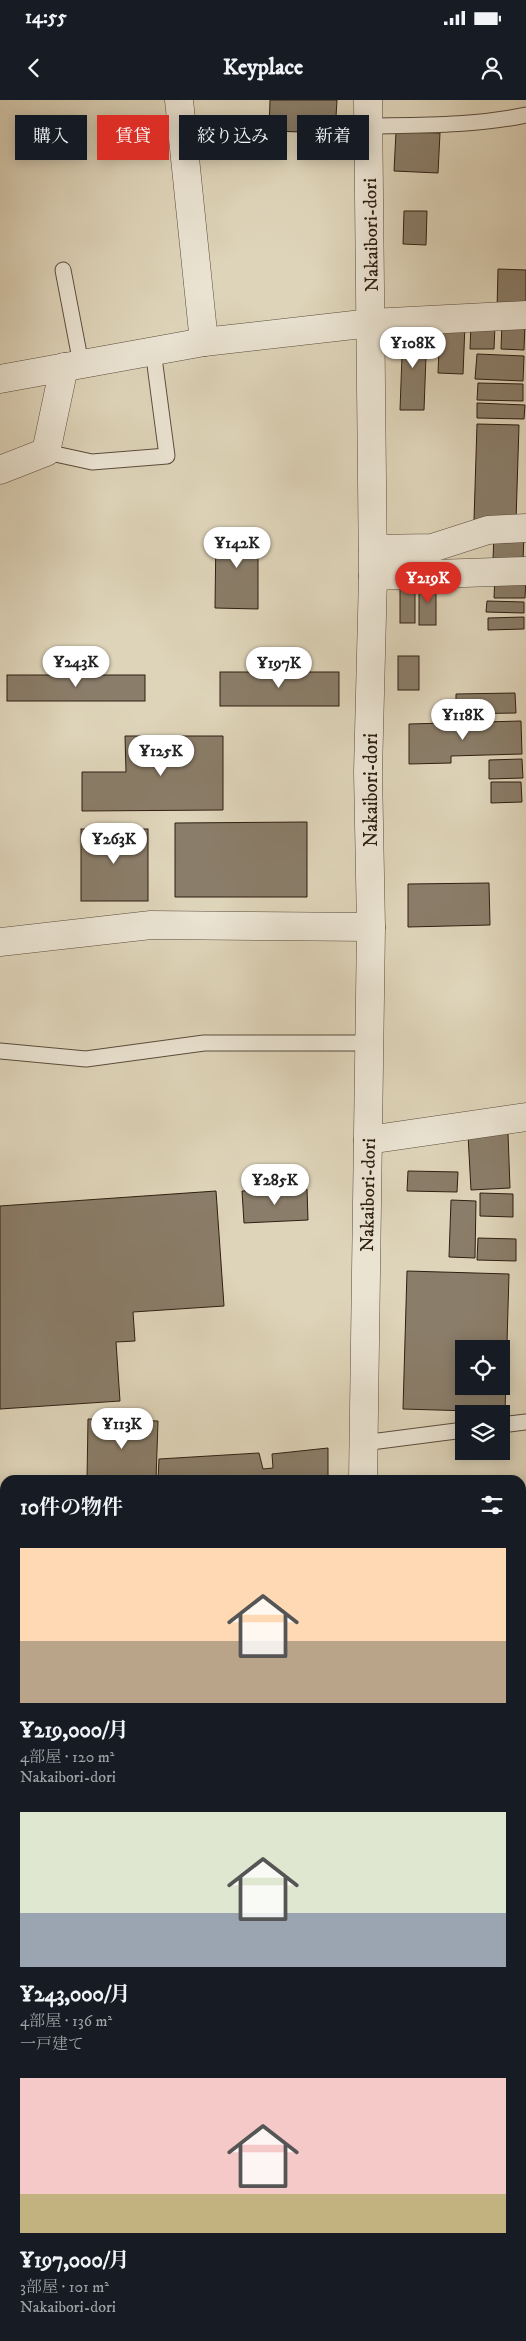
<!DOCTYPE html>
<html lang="ja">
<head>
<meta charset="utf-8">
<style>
	:root { --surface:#171b24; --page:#242831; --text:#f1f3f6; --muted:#9ea1a6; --accent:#d93025 }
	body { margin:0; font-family:"IM FELL DW Pica","Noto Serif JP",serif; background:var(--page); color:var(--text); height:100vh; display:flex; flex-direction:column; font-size:19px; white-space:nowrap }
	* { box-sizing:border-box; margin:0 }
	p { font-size:16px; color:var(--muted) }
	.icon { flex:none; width:28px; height:28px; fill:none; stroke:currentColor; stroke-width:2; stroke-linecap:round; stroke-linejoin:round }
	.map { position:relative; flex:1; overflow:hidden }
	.drawer { position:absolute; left:0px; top:1375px; width:526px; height:866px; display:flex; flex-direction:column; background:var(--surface); border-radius:15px 15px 0 0; box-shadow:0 2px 12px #0003 }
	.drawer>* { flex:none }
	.top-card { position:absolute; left:15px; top:15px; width:496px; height:45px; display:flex; gap:10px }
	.buttons { position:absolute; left:455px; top:1240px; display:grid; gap:10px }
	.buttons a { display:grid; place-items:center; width:55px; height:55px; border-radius:0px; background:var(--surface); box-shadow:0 2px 12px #0003; font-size:25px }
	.price { position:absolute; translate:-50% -42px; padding:0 11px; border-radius:18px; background:#fff; color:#222; font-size:16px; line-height:32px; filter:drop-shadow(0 1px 2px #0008) }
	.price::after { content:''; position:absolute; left:50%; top:30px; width:15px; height:11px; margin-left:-8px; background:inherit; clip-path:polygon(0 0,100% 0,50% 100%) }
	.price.selected { background:var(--accent); color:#fff }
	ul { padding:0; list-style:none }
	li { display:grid; align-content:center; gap:10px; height:265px; padding:0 20px }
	li span { display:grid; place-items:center; height:155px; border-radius:0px; color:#555 }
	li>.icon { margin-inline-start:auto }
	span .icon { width:90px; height:90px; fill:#fffc; stroke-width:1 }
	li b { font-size:21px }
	h2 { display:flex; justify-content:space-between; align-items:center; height:60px; padding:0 20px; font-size:21px }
	.tag { padding:0 18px; border-radius:0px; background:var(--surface); box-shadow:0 2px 12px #0003; font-size:18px; line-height:45px }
	.tag.selected { background:var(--accent); color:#fff }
	.status { display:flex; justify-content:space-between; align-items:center; height:35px; padding:0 25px; background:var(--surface); direction:ltr }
	.status svg { height:14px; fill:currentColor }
	header { display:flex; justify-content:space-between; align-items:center; height:65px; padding:0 20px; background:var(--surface); font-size:22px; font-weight:800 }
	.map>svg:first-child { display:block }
	.building { fill:#8a7d69; stroke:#2f1f12; fill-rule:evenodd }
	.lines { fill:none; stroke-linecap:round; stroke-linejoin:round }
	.service-casing { stroke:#5b4c3c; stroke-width:17 }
	.minor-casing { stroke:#5b4c3c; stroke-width:29 }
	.tertiary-casing { stroke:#5b4c3c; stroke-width:29 }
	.secondary-casing { stroke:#2f1f12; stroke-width:29 }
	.service { stroke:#eae3d2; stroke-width:15 }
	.minor { stroke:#eae3d2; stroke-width:28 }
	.tertiary { stroke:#eae3d2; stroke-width:28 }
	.secondary { stroke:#eae3d2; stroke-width:28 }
	.labels { text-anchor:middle; stroke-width:4; stroke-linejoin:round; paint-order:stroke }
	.street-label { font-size:19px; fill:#2f1f12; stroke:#eae3d2 }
</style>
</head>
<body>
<div class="status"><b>14:55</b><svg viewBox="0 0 49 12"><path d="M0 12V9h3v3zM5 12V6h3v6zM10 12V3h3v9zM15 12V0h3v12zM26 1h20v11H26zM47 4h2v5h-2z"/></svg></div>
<header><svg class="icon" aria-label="back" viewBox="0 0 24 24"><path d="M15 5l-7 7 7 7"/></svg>Keyplace<svg class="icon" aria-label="person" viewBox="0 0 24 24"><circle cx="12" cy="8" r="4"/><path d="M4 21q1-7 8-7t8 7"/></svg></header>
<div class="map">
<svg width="526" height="2241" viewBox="0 0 526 2241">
	<rect width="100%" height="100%" fill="#ded4b9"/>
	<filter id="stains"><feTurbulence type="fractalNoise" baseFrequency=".004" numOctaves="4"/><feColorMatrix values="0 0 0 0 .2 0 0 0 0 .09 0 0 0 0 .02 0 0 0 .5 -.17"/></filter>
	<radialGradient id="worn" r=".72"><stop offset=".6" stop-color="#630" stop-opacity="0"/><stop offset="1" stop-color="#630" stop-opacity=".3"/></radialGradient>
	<g class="building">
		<polygon points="270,0 337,0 335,33 269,31"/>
		<polygon points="396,32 440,33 438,73 394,71"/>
		<polygon points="404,111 427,111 426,145 403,144"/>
		<polygon points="498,169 526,170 526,211 497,210"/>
		<polygon points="502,222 525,223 524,250 501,249"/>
		<polygon points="440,224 465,225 463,274 438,273"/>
		<polygon points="471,224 495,225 494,249 470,249"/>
		<polygon points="403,228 427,229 424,310 400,310"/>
		<polygon points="477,254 524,256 523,281 475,279"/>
		<polygon points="478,283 523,284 523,301 477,300"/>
		<polygon points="477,303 525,305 524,319 477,318"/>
		<polygon points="477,324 519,325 516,421 474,420"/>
		<polygon points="216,430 258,430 258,509 215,508"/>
		<polygon points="494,433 524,434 523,461 493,460"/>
		<polygon points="495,476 526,478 525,498 494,498"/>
		<rect x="400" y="482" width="15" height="41"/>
		<rect x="419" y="484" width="17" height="41"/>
		<polygon points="487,501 524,502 524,513 486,512"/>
		<polygon points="524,517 524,529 488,530 488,518"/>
		<rect x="398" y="556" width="21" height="34"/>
		<rect x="220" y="572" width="119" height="34"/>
		<rect x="7" y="575" width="138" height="26"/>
		<polygon points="515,593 516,613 456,614 456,594"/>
		<polygon points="521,621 522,654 451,656 451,663 409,664 409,624"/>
		<polygon points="125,636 223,636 223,710 82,711 82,672 126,672"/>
		<polygon points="522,659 523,678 489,679 489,660"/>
		<polygon points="491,682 521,682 522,702 491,703"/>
		<polygon points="307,722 307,797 175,797 175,723"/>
		<rect x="81" y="729" width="67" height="72"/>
		<polygon points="489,783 490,825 408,827 408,784"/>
		<polygon points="508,1033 510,1088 471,1090 468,1035"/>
		<polygon points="408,1071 458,1072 457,1092 407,1091"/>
		<polygon points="307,1089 308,1120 244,1123 242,1091"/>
		<polygon points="216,1091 224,1206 133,1212 135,1241 116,1242 120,1301 0,1309 0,1106"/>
		<polygon points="480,1093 513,1094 513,1117 480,1116"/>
		<polygon points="451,1100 476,1101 475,1158 449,1157"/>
		<polygon points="478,1138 516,1139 516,1161 477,1160"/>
		<path d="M407 1171 509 1174 505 1312 403 1309ZM464 1249H501V1286H464Z"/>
		<polygon points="88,1319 158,1321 156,1380 87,1380"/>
		<polygon points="328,1348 328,1380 158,1380 159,1359 259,1353 263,1369 273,1368 272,1354"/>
		<polygon points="0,1820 5,1820 5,1839 0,1840"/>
		<rect x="0" y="1849" width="5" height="37"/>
		<polygon points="0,1924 5,1939 5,1951 0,1953"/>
		<polygon points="5,1952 5,1992 1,1994 0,1954"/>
		<rect x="0" y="2147" width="5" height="36"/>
		<polygon points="0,2190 4,2190 5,2209 5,2216 0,2216"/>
		<polygon points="21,2236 105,2236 110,2241 6,2241 6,2238"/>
		<rect x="301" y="2236" width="26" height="4"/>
	</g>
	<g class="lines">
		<g class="service-casing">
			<g id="service">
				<path d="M367 26C421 25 474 26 526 15"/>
				<polyline points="63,170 81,264"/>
				<polyline points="46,352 92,362 167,356 153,250"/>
				<polyline points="0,951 86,959 204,943 370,943"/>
				<polyline points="501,1325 526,1322"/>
				<polyline points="363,1343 464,1330"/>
				<polyline points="521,1696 526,1696"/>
				<polyline points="0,2227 5,2227"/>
			</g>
		</g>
		<g class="minor-casing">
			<g id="minor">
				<polyline points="179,0 204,242"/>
				<polyline points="0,279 204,242 371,223 526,215"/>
				<polyline points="0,370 46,352 64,267"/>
				<polyline points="373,449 432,448 488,430 526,428"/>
				<polyline points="373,476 526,471"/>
				<polyline points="0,842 151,825 371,827"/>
				<polyline points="368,1040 526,1017"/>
				<polyline points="0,1732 5,1732"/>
				<polyline points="521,1860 526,1859"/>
				<polyline points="0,2122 5,2122"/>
			</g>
		</g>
		<g class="tertiary-casing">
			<g id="tertiary">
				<polyline points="363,1380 371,827 368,672 373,476 368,0"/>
				<polyline points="357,2241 357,2236"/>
			</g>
		</g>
		<g class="secondary-casing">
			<g id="secondary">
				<polyline points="0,2074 5,2079"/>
				<polyline points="160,2236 165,2241"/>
			</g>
		</g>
		<use href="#service" class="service"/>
		<use href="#minor" class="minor"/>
		<use href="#tertiary" class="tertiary"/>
		<use href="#secondary" class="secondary"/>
	</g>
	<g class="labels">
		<g class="street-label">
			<text transform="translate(370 135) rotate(-91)" y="7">Nakaibori-dori</text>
			<text transform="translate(370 690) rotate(-90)" y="7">Nakaibori-dori</text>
			<text transform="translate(367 1095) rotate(-89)" y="7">Nakaibori-dori</text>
		</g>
	</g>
	<rect width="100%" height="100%" filter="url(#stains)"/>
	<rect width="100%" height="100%" fill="url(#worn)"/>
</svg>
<div class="buttons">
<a><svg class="icon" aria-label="locate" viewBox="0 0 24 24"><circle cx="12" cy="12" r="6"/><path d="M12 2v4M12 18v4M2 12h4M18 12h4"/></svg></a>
<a><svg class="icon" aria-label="layers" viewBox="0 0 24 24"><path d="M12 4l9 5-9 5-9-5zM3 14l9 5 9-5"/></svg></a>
</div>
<b class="price" style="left:413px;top:269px">¥108K</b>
<b class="price" style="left:237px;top:469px">¥142K</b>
<b class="price selected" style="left:428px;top:504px">¥219K</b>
<b class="price" style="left:76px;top:588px">¥243K</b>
<b class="price" style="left:279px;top:589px">¥197K</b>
<b class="price" style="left:463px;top:641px">¥118K</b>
<b class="price" style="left:161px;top:677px">¥125K</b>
<b class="price" style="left:114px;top:765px">¥263K</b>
<b class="price" style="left:275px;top:1106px">¥285K</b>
<b class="price" style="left:122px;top:1350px">¥113K</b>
<div class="top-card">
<a class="tag">購入</a>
<a class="tag selected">賃貸</a>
<a class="tag">絞り込み</a>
<a class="tag">新着</a>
</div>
<section class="drawer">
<h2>10件の物件<svg class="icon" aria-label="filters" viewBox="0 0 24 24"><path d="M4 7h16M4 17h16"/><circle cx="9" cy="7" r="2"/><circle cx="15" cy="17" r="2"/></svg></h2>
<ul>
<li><span style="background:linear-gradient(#ffd9b3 60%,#b9a48a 0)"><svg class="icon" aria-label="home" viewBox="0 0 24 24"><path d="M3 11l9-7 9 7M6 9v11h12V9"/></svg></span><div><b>¥219,000/月</b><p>4部屋 · 120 m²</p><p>Nakaibori-dori</p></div></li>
<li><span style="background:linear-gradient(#dfe7d0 65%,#9aa5b1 0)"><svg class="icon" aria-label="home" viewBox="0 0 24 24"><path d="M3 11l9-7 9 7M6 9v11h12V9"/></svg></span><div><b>¥243,000/月</b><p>4部屋 · 136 m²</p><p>一戸建て</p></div></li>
<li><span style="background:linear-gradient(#f6c9c9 75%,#c2b280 0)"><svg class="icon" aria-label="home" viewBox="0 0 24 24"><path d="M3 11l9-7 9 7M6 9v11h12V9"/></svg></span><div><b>¥197,000/月</b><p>3部屋 · 101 m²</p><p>Nakaibori-dori</p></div></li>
</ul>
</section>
</div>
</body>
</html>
